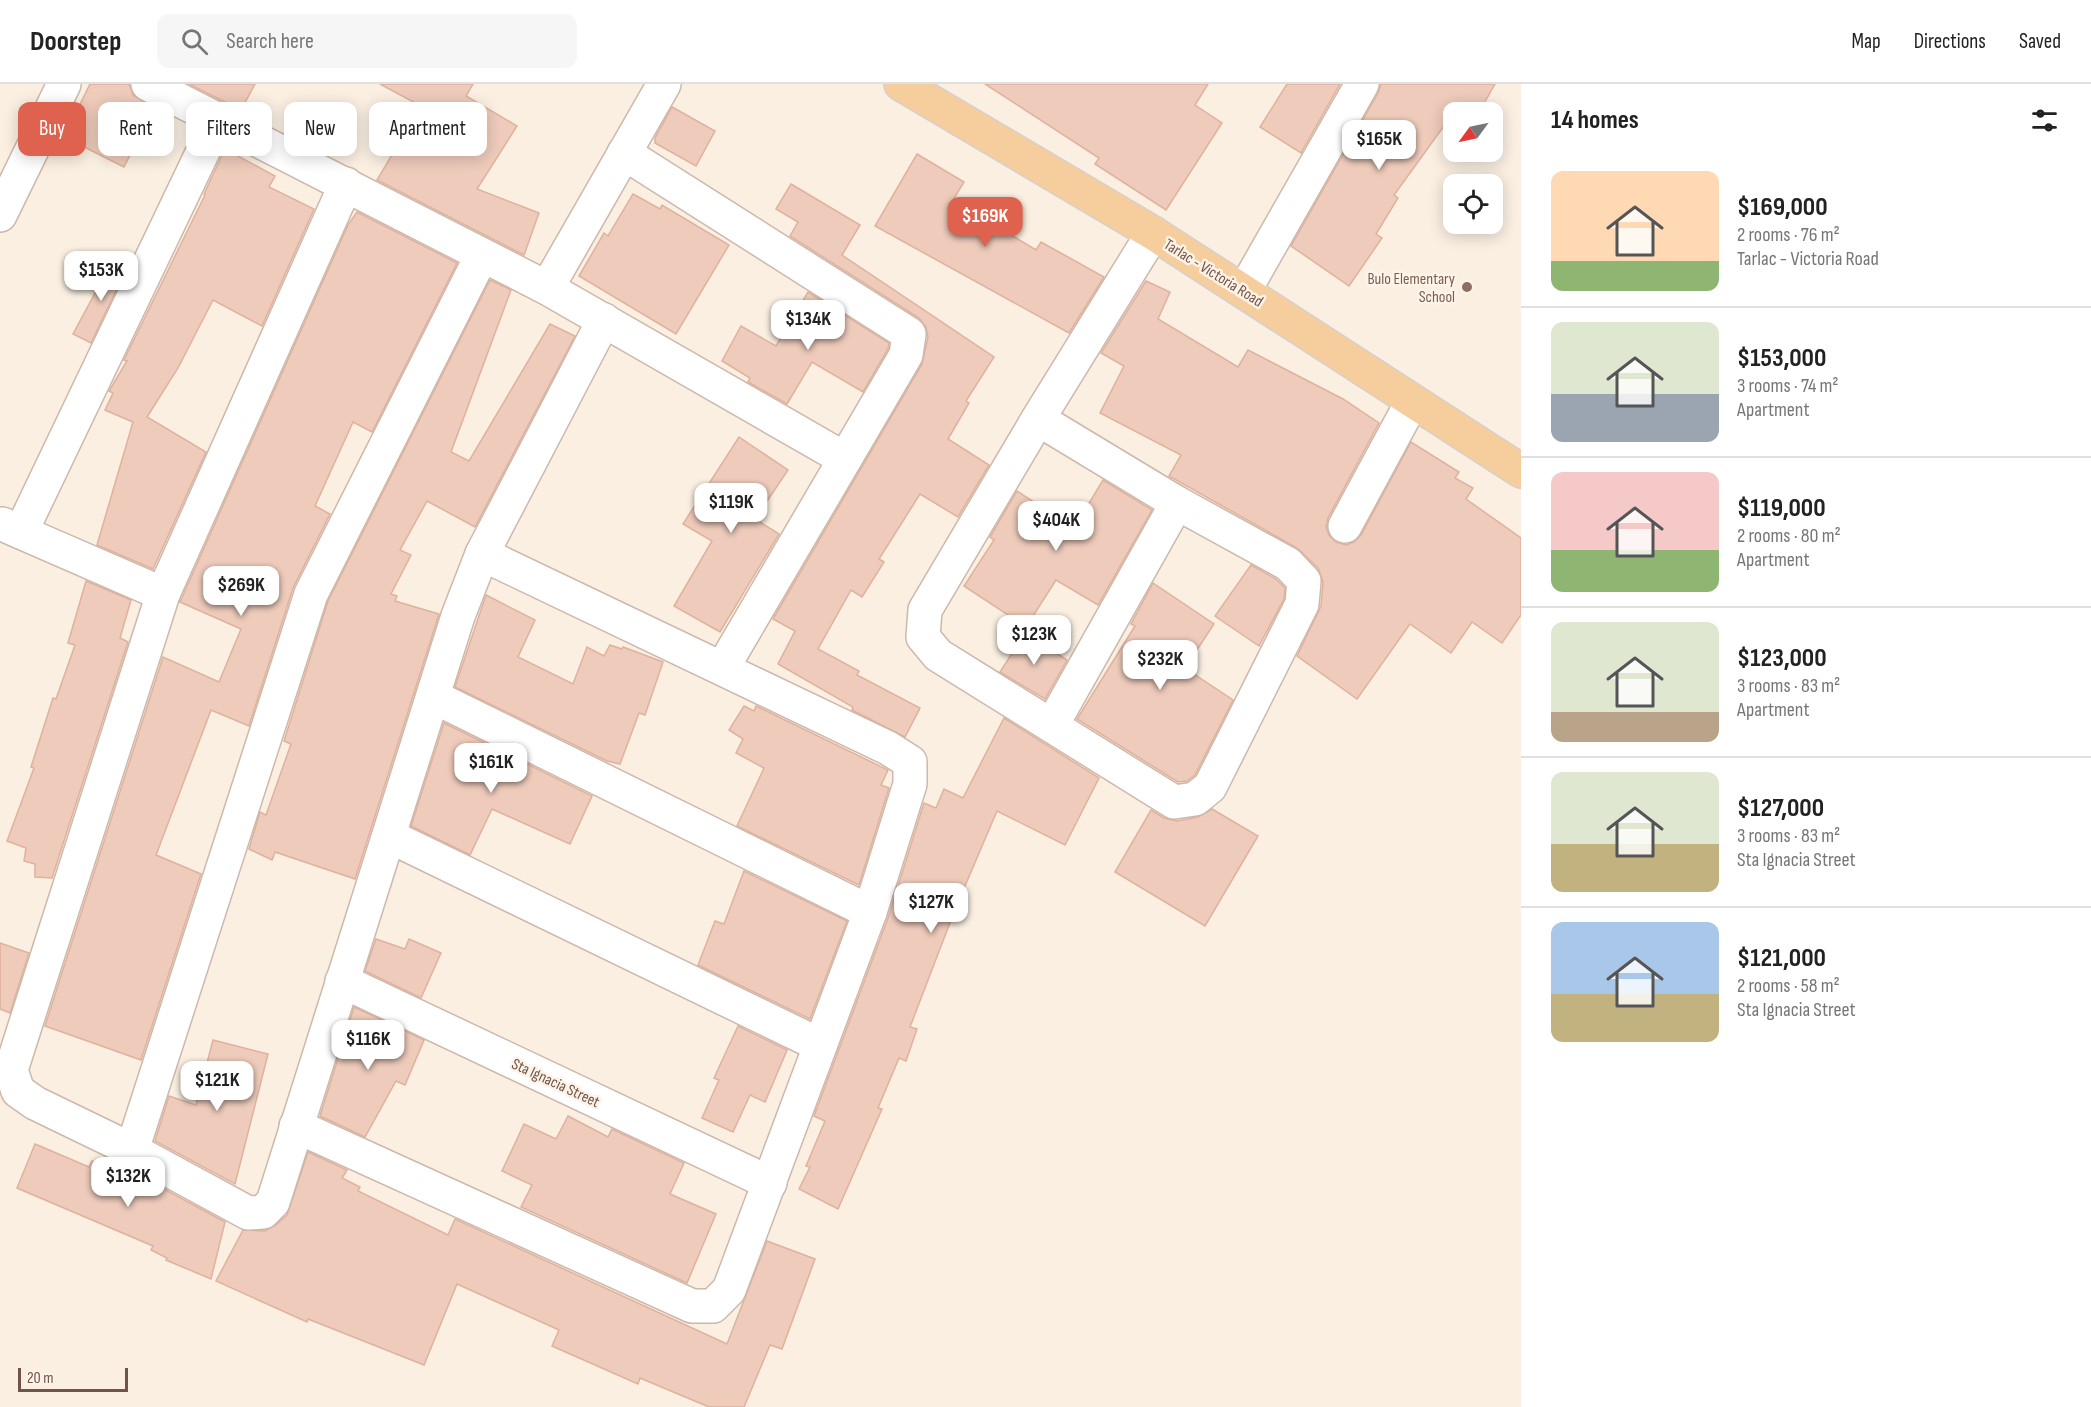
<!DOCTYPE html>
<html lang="en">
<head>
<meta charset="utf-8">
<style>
	:root { --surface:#fff; --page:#f6f6f6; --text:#222; --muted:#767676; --line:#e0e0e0; --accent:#de624d }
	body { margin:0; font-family:"Sofia Sans Condensed",sans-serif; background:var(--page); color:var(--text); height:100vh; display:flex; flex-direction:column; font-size:22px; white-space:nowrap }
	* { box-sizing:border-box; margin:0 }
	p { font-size:20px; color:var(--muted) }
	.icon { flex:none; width:33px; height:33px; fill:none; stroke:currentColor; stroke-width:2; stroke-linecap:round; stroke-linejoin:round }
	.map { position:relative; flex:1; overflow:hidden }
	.panel { display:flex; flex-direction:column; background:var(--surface); width:570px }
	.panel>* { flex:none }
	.top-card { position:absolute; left:18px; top:18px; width:570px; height:54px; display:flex; gap:12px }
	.needle { width:39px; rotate:237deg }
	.fabs { position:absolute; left:1443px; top:18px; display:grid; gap:12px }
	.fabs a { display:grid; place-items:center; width:60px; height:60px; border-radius:12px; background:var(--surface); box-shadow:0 3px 15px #0003; font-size:30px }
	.scale { position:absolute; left:18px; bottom:15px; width:110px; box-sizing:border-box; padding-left:6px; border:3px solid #70544a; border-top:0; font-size:16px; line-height:21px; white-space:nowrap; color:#70544a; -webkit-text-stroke:4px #fef3e7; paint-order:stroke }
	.price { position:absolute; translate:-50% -51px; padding:0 14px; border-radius:12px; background:#fff; color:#222; font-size:20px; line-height:39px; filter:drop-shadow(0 2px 3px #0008) }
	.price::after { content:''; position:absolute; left:50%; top:36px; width:18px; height:14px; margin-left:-9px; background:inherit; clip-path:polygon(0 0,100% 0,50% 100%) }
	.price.current { background:var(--accent); color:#fff }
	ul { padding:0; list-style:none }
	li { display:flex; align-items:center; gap:18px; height:150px; padding:0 30px }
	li+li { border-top:2px solid var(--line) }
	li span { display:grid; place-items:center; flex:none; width:168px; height:120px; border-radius:12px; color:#555 }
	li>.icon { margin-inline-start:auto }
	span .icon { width:72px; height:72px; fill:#fffc; stroke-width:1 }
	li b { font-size:26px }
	h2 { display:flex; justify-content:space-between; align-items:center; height:72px; padding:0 30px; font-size:26px }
	.tag { padding:0 21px; border-radius:12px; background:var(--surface); box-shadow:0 3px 15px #0003; font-size:21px; line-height:54px }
	.tag.current { background:var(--accent); color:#fff }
	header { display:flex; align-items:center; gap:36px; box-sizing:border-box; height:84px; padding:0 30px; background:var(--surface); border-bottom:2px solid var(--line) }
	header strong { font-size:28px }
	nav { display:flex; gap:33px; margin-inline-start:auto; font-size:21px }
	.search { width:420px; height:54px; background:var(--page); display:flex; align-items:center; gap:15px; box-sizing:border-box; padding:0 21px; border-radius:12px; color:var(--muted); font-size:22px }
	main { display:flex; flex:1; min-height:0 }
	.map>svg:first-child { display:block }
	.building { fill:#eecbbb; stroke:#e0b19c; stroke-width:1.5 }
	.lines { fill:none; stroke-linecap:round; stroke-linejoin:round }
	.minor-casing { stroke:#cdb8ac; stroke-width:36 }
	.major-casing { stroke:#d7cfcc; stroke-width:36 }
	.minor { stroke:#fff; stroke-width:33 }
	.major { stroke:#f6ce9d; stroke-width:33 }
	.education-dot { fill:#8d6e63; stroke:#fef3e7; stroke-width:2 }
	.labels { text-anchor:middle; stroke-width:5; stroke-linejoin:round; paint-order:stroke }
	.street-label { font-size:16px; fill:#70544a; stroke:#fef3e7 }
	.education-label { font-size:16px; fill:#785e54; stroke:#fef3e7; text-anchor:end }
</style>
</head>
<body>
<header>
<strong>Doorstep</strong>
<div class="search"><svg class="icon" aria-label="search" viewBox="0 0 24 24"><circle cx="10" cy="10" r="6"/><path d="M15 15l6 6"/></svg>Search here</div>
<nav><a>Map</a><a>Directions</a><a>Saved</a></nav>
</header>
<main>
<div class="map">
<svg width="1521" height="1323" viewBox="0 0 1521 1323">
	<rect width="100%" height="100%" fill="#faefe1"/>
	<g class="building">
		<polygon points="90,0 129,0 133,11 154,24 124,83 64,53"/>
		<polygon points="189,0 255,0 241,26"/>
		<polygon points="380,0 473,0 466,12 517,42 477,105 539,129 524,171 377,96 421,22"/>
		<polygon points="985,0 1208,0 1195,21 1222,39 1166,126 1095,80 1099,74"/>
		<polygon points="1287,0 1340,0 1301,69 1260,43"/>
		<polygon points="1381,0 1495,0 1479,28 1454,28 1394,111 1398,114 1376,150 1382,154 1349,202 1291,162 1378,9"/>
		<polygon points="672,23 715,47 696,82 655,59 655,54"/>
		<polygon points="225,65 275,92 269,103 314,125 262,242 213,216 178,284 147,333 206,368 153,485 97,461 133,338 105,326 113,309 109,307 127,277 124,276 205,111 204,110"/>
		<polygon points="917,70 964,98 953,116 1036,166 1041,158 1104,193 1069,249 875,142"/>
		<polygon points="791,100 860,141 842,171 994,273 966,317 969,319 948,355 989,381 958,433 920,410 879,475 884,478 862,513 851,506 818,565 859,587 857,591 920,624 905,653 852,626 853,623 778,580 795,547 773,535 922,280 928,253 926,243 919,234 790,152 798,138 776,125"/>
		<polygon points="633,110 660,125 662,121 729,161 676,250 579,192 604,149 608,152"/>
		<polygon points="357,128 457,179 372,348 353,338 315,422 330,430 293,504 249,642 211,626 156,771 201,790 141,976 45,942 163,573 219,598 241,545 180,518 348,141"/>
		<polygon points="114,174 128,181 91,259 73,250"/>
		<polygon points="490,196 511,206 451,368 469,377 550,240 575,252 475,443 427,417 400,466 411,471 391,510 397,512 395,517 439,530 355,795 275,768 272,776 249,765 260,728 266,731 291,660 284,657 328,517"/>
		<polygon points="1146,197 1170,208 1158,235 1238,283 1248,266 1343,315 1379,339 1328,434 1326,443 1329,451 1336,458 1346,461 1354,458 1361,451 1411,358 1459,388 1455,394 1473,404 1466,415 1521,454 1521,531 1502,559 1472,538 1451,569 1410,540 1357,615 1297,572 1321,522 1323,498 1318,484 1297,464 1169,392 1181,371 1100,329 1124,282 1101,269"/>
		<polygon points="808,208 889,259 888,265 863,308 812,278 787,320 748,298 750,294 722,277 741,242 776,262"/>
		<polygon points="739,353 788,386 755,435 779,450 720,548 674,522 712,457 683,440"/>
		<polygon points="1103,396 1152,426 1098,521 1056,496 1026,543 964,502 994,456 990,453 1017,407 1074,444"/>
		<polygon points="1251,481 1276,495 1285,504 1284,515 1259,562 1215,532"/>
		<polygon points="86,497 131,516 120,554 128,558 52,794 35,793 35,780 24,777 26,764 7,757 34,684 31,683 53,614 56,615 75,561 68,559"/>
		<polygon points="1153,499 1214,540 1185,584 1233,616 1195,691 1187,697 1178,698 1077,635 1135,542 1131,540"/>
		<polygon points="486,511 535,536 518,573 573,600 587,563 604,572 610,561 622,565 623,563 663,578 645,631 639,629 620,680 607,677 455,603"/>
		<polygon points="1025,549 1067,576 1045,615 1000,588"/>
		<polygon points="744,622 754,627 756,622 888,686 881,701 889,704 859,801 737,742 764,684 736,669 743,655 729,646"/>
		<polygon points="1004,634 1099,694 1065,761 997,727 956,823 910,943 917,945 906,977 899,974 878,1024 882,1025 838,1125 799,1105 810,1083 806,1082 825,1037 814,1032 888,834 924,719 936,724 944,705 963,714"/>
		<polygon points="444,639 592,712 570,760 492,725 470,771 411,742"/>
		<polygon points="1212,725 1258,752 1205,842 1115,788 1151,726 1164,734 1177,737 1198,733"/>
		<polygon points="744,787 847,837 810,935 698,881 715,837 724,840"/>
		<polygon points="376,855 405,865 409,855 441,869 421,914 365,887"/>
		<polygon points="0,859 29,869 10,929 0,925"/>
		<polygon points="354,923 424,956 405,1001 396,997 365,1053 320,1032"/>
		<polygon points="738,942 787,966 765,1018 750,1011 733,1048 702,1034 719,996 714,994"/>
		<polygon points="213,956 268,970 235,1100 155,1057 169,1012 196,1021"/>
		<polygon points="568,1032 608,1053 612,1045 684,1079 670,1110 716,1130 687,1199 521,1123 532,1101 502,1087 524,1040 556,1055"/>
		<polygon points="35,1060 89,1083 92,1077 139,1096 140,1092 225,1138 211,1195 166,1176 167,1174 151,1166 153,1162 17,1104"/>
		<polygon points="308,1068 347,1086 342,1094 360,1103 358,1107 448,1151 455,1135 727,1260 767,1157 815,1175 782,1265 770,1261 744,1323 709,1323 640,1294 638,1300 552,1262 559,1246 457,1200 424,1281 308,1235 307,1238 216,1197 243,1146 265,1147 276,1141 287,1131"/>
	</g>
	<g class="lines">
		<g class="minor-casing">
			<g id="minor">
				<polyline points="148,0 547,204 845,375"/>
				<polyline points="624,69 909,250 906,271 723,583"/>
				<polyline points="346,100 163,510 11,986 18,1007 35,1019 132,1066 248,1129 263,1128 273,1118 458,532 482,470 604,236"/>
				<polyline points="0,131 64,0"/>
				<polyline points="547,204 664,0"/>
				<polyline points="1244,207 1362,0"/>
				<polyline points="1038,335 1177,419 1288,480 1304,497 1302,520 1210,703 1195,715 1174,718 938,571 923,553 925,526 1038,335 1153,149"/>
				<polyline points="2,440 163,510"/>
				<polyline points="1345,442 1412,318"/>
				<polyline points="21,448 218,36"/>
				<polyline points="434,613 870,828"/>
				<polyline points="1052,641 1177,419"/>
				<polyline points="389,752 820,961"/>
				<polyline points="342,897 770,1099"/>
				<polyline points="296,1042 692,1222 713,1222 729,1206 870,828 910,700 910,678 888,664 482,470"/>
				<polyline points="132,1066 311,510 482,171"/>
			</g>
		</g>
		<g class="major-casing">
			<polyline id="major" points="901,0 1153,149 1521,387"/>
		</g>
		<use href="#minor" class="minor"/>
		<use href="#major" class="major"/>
	</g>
	<circle class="education-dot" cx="1467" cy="203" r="6"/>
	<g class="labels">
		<g class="street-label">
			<text transform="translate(1214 188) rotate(32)" y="6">Tarlac - Victoria Road</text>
			<text transform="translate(556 998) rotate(25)" y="6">Sta Ignacia Street</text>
		</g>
		<g class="education-label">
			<text x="1455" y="200">Bulo Elementary<tspan x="1455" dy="18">School</tspan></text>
		</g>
	</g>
</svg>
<div class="fabs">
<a><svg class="needle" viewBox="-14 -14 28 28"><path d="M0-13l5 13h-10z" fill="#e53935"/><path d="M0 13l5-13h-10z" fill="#767676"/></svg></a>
<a><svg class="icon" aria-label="locate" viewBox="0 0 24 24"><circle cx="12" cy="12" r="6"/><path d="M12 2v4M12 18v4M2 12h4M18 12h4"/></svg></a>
</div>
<div class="scale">20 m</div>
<b class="price" style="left:1379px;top:87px">$165K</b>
<b class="price current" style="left:985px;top:164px">$169K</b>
<b class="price" style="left:101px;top:218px">$153K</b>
<b class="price" style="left:808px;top:267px">$134K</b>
<b class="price" style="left:731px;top:450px">$119K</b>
<b class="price" style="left:1056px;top:468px">$404K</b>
<b class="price" style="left:241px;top:533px">$269K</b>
<b class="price" style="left:1034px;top:582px">$123K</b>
<b class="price" style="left:1160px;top:607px">$232K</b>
<b class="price" style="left:491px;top:710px">$161K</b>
<b class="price" style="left:931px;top:850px">$127K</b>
<b class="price" style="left:368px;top:987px">$116K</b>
<b class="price" style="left:217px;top:1028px">$121K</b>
<b class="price" style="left:128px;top:1124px">$132K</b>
<div class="top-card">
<a class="tag current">Buy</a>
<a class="tag">Rent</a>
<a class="tag">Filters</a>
<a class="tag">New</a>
<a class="tag">Apartment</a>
</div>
</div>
<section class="panel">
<h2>14 homes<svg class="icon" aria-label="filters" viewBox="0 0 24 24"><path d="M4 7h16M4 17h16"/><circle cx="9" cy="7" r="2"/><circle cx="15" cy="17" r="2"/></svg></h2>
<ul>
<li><span style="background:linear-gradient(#ffd9b3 75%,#8fb573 0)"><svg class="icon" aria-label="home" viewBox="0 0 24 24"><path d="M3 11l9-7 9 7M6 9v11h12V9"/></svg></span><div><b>$169,000</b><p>2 rooms · 76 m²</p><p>Tarlac - Victoria Road</p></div></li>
<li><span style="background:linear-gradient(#dfe7d0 60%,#9aa5b1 0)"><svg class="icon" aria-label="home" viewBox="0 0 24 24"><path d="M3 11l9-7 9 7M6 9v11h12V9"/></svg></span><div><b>$153,000</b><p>3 rooms · 74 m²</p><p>Apartment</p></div></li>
<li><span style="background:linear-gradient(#f6c9c9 65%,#8fb573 0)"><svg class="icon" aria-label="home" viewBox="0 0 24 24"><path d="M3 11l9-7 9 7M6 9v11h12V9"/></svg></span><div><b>$119,000</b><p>2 rooms · 80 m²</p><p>Apartment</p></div></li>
<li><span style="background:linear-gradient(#dfe7d0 75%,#b9a48a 0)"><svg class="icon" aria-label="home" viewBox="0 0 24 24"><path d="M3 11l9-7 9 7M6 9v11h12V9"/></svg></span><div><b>$123,000</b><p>3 rooms · 83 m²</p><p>Apartment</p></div></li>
<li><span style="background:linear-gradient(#dfe7d0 60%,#c2b280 0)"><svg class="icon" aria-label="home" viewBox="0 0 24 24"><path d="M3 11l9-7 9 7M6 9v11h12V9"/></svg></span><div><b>$127,000</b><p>3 rooms · 83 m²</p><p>Sta Ignacia Street</p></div></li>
<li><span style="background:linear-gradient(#a9c7e8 60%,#c2b280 0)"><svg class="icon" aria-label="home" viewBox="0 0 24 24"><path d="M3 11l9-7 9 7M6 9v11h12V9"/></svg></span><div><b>$121,000</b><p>2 rooms · 58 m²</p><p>Sta Ignacia Street</p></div></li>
</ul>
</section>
</main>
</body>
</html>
